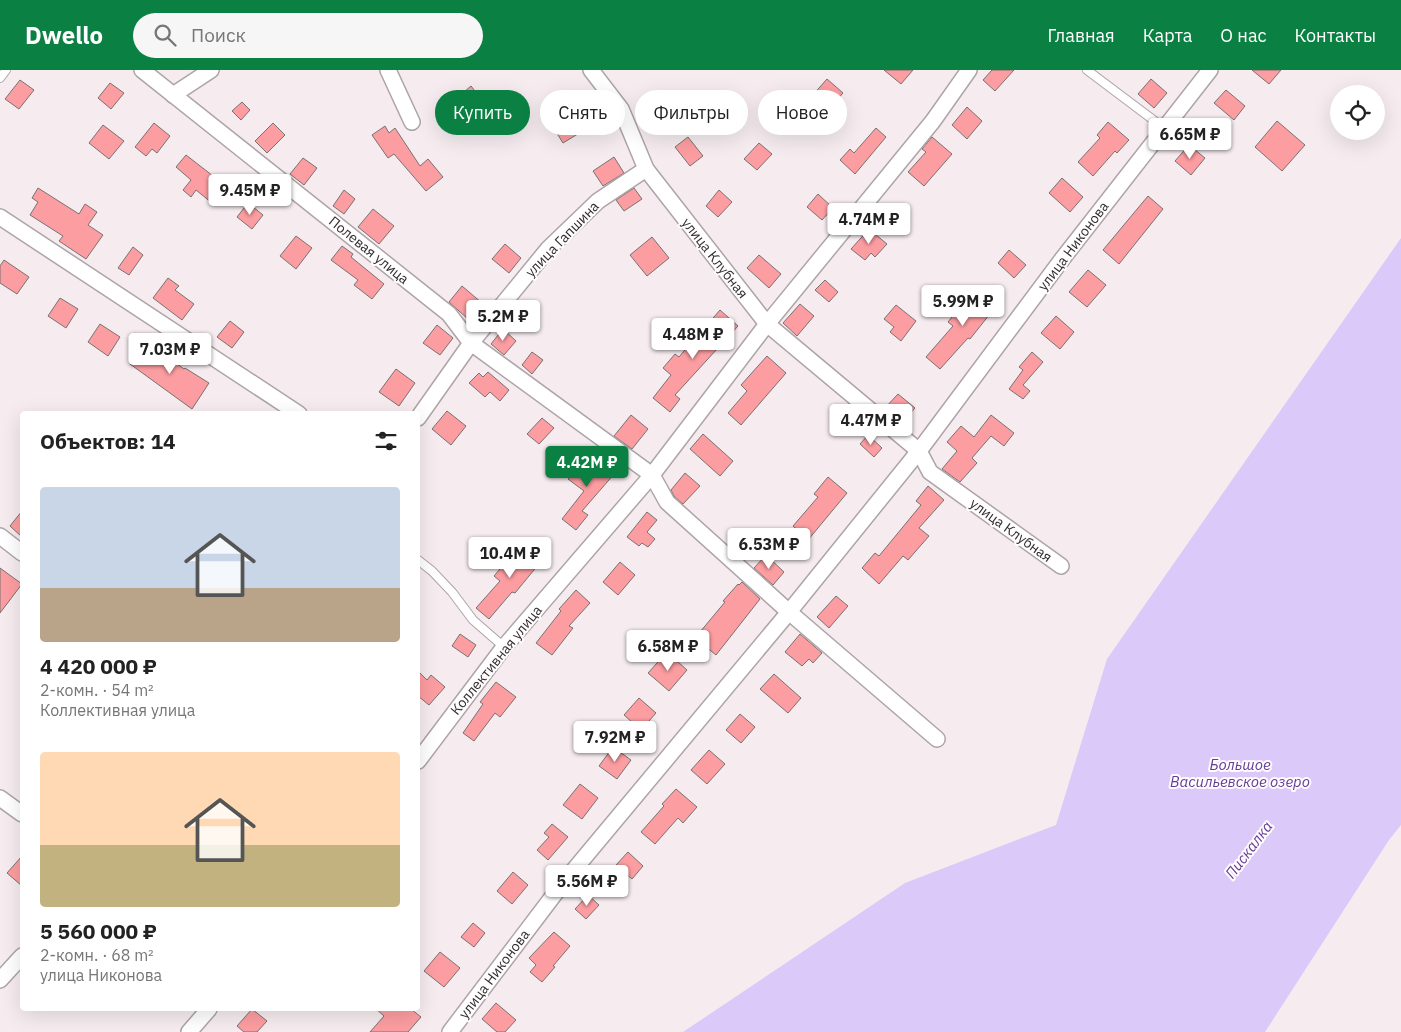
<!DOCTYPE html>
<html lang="ru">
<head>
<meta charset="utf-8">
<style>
	:root { --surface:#fff; --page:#f6f6f6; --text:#222; --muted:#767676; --accent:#0b8043 }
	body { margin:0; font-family:"IBM Plex Sans",sans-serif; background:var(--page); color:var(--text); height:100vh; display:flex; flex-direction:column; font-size:19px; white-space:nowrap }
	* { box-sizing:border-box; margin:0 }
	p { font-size:16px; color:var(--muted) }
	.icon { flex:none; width:28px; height:28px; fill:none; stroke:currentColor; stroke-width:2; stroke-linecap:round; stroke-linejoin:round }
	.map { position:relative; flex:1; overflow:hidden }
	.drawer { position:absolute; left:20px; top:341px; width:400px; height:600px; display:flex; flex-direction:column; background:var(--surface); border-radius:5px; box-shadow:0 5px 20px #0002 }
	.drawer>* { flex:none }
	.hud { position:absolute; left:435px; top:20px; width:475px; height:45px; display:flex; gap:10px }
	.tools { position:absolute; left:1330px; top:15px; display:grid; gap:10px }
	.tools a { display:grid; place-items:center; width:55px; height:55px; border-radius:50%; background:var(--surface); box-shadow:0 5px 20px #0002; font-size:25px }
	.price { position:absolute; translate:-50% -42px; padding:0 11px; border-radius:5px; background:#fff; color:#222; font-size:16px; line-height:32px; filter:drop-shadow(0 1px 2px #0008) }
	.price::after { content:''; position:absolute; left:50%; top:30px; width:15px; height:11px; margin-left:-8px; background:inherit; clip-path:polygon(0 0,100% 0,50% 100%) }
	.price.current { background:var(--accent); color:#fff }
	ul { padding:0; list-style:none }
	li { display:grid; align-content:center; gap:10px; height:265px; padding:0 20px }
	li span { display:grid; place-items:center; height:155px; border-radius:5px; color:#555 }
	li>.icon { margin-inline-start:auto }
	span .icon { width:90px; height:90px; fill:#fffc; stroke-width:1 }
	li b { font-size:21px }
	h2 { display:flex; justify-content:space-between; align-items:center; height:60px; padding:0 20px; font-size:21px }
	.chip { padding:0 18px; border-radius:22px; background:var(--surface); box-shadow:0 5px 20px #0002; font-size:18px; line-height:45px }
	.chip.current { background:var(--accent); color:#fff }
	header { display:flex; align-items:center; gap:30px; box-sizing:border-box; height:70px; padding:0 25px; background:var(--accent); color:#fff }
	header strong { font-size:24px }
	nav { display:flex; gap:28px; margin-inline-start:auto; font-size:18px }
	.search { width:350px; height:45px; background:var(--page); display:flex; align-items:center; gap:12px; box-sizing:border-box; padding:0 18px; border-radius:28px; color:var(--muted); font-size:19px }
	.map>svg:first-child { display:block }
	.water { fill:#dac9f9 }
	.building { fill:#fc9da1; stroke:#7a7171 }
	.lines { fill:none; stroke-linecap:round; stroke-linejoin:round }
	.lane-casing { stroke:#ada4a7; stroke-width:10 }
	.street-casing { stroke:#ada4a7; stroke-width:18 }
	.lane { stroke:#fff; stroke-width:8 }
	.street { stroke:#fff; stroke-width:15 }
	.labels { text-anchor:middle; stroke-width:4; stroke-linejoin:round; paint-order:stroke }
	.street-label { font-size:14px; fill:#302c2e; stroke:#fefcfc }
	.water-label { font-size:15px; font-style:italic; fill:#643c97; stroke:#fefcfc }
</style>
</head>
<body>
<header>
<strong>Dwello</strong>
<div class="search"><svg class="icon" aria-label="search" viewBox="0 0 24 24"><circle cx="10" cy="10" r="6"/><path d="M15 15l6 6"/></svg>Поиск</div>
<nav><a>Главная</a><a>Карта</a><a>О нас</a><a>Контакты</a></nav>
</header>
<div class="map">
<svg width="1401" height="962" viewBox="0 0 1401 962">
	<rect width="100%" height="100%" fill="#f6ecf0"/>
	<polygon class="water" points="1401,168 1401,755 1389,770 1265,962 683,962 905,813 1056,755 1107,589"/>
	<g class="building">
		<polygon points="884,0 913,0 901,14"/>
		<polygon points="992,0 1014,0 995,21 983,10"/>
		<polygon points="1252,0 1281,0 1269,14"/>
		<polygon points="827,9 843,23 827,41 811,27"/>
		<polygon points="1151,9 1167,23 1154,38 1138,24"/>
		<polygon points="20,10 34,20 19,39 5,29"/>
		<polygon points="110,13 124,23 111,39 98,28"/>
		<polygon points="471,16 485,34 471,45 457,28"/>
		<polygon points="1226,20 1245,36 1234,50 1214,33"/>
		<polygon points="567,30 586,59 563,73 545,44"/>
		<polygon points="242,32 250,40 241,50 232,41"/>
		<polygon points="967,37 982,51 967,69 952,55"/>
		<polygon points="1277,51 1305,75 1282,101 1255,77"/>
		<polygon points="1108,52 1129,70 1117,83 1115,81 1093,106 1078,92 1100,68 1097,65"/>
		<polygon points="154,53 170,66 157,83 152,79 146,86 135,77"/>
		<polygon points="273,53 285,65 267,83 255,71"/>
		<polygon points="103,55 124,71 109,89 89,73"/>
		<polygon points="385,56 389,63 395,58 420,96 428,89 443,107 426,121 394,84 388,88 372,65"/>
		<polygon points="876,58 886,67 855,104 840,90 850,79 854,83"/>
		<polygon points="688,67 703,86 690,96 675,77"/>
		<polygon points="932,67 952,84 924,116 908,102 926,82 922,79"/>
		<polygon points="759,73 772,84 757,100 744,89"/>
		<polygon points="1189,75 1205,88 1191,105 1175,91"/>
		<polygon points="186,85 226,116 212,133 196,120 191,127 183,120 191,110 176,97"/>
		<polygon points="614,87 624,103 603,116 593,101"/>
		<polygon points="303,88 317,98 304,115 290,104"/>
		<polygon points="1062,108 1083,127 1070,142 1049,123"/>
		<polygon points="38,118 79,144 85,134 97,142 88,155 103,165 86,189 59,171 63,166 30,145 38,132 32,128"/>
		<polygon points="634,118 642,129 624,141 616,130"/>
		<polygon points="344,120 355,129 344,144 333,136"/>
		<polygon points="719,120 732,132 718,147 706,136"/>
		<polygon points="818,124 833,138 822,150 807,137"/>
		<polygon points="1148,126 1163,139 1119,194 1103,180"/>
		<polygon points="248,133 263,145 252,159 237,147"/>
		<polygon points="373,139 394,156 379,174 358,157"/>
		<polygon points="869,159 887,174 875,187 871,183 865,190 851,179"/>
		<polygon points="296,166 312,178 296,199 280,186"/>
		<polygon points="652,167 669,188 647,206 630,185"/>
		<polygon points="505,174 521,188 509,203 492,189"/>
		<polygon points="342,176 353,184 351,187 384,214 372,229 354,215 358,210 331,190"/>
		<polygon points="133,177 143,185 129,205 118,198"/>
		<polygon points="1009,180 1026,195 1014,208 998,193"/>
		<polygon points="759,185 781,204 769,218 747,198"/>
		<polygon points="4,190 29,207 17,224 0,213 0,196"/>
		<polygon points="1088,200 1106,215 1087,237 1069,222"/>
		<polygon points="168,208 179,216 175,220 194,234 182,250 153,228"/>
		<polygon points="825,210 838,222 829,232 815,220"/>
		<polygon points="462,216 482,233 468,249 449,232"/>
		<polygon points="986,218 1001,230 970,269 968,268 940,299 926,287 953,256 948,252 963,233 970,238"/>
		<polygon points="60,228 78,239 66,258 48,246"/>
		<polygon points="800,234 814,246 797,266 783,253"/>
		<polygon points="896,235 916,251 901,271 890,262 894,257 884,249"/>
		<polygon points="720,240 738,256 675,325 680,329 670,342 653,328 671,305 663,298 675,284 679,287 689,275 693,278 712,257 708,254"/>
		<polygon points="1056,246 1074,262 1060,279 1041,263"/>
		<polygon points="230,251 244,262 232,278 217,267"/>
		<polygon points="100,254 120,267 108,286 88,272"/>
		<polygon points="437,255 453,268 440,285 423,273"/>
		<polygon points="503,259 516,271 504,285 491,274"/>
		<polygon points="147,271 184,299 185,298 209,313 192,339 130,294"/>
		<polygon points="532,282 543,290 532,304 522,295"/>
		<polygon points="1032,282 1043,292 1023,315 1030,321 1023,329 1009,319 1023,300 1019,297"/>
		<polygon points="767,286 786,303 741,355 728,343 747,321 741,315"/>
		<polygon points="396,299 415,313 399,336 379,322"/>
		<polygon points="488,302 509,320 500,331 490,322 485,327 469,313 479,303 483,307"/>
		<polygon points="898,324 915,338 901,354 884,339"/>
		<polygon points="447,341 466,356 451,375 432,359"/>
		<polygon points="631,345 648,359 632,379 614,366"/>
		<polygon points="991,345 1014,363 1004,376 991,366 972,388 977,393 960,412 942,399 957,381 947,372 961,356 974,367"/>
		<polygon points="542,348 554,358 539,374 527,364"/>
		<polygon points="703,364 733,391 720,406 690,379"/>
		<polygon points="868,365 882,378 874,387 860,374"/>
		<polygon points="587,386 594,391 597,387 615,403 582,441 588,445 576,460 562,449 584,421 568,409"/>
		<polygon points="685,403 700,416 683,434 674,426 671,420"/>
		<polygon points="828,407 847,423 808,470 793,456 818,427 814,424"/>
		<polygon points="928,416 944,430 919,458 929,466 908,490 903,486 879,514 862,498 875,483 879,486 921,435 916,431"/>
		<polygon points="22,441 22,467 10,456"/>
		<polygon points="647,442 657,450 647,462 655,469 648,477 642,473 639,476 627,467"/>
		<polygon points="523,472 543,489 515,523 512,522 489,549 476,538 500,511 494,506"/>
		<polygon points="766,485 784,502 773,515 754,498"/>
		<polygon points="620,492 635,505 618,525 603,512"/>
		<polygon points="0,498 22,514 0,543"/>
		<polygon points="742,512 760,529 716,585 695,568 725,532 723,531 738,514 739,515"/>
		<polygon points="576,520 590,533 569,556 573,558 552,585 536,573 561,541 559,539"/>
		<polygon points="836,526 848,536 829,558 817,547"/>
		<polygon points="460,564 476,575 468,587 452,576"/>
		<polygon points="800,564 822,583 813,593 809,589 802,596 785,582"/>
		<polygon points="667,582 687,600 669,621 648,603"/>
		<polygon points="418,601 427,610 431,605 445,617 429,635 418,626"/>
		<polygon points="774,604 801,628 788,643 760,619"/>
		<polygon points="496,612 516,627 500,647 495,643 474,671 463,663 483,634 480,632"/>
		<polygon points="639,628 656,643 641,660 624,645"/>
		<polygon points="740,644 755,657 741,673 726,660"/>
		<polygon points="613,677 631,690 617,709 599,696"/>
		<polygon points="709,680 725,694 707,714 691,700"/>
		<polygon points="580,714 598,728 582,749 563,735"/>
		<polygon points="676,719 697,737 683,753 678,748 655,774 641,762 664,736 662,734"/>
		<polygon points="552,754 568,767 548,790 537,780 549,767 544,763"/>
		<polygon points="628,782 643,796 632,809 616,795"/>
		<polygon points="22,786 22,816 7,803"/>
		<polygon points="513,802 528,815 512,834 497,821"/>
		<polygon points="588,825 599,835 586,849 575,839"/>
		<polygon points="473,853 485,863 474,877 461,867"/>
		<polygon points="554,862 570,876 553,896 555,897 542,912 530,902 536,895 529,888"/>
		<polygon points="440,882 460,898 444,917 424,901"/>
		<polygon points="496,933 516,950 505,962 497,962 482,949"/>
		<polygon points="252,939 267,951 257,962 244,962 237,956"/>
		<polygon points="376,939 411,939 421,947 408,962 370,962 384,946"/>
	</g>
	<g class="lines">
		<g class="lane-casing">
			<g id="lane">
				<polyline points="1087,0 1164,58"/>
				<polyline points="0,8 6,0"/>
				<polyline points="418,490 432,501 452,522 473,550 504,577"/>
			</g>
		</g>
		<g class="street-casing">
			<g id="street">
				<polyline points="142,0 449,244 471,273 652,405 667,432 789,542 937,669"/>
				<polyline points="388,0 412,52"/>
				<polyline points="591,0 621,39 646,99 767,254 919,381 930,402 1061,496"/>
				<polyline points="173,25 211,0"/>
				<polyline points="0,147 299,344"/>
				<polyline points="418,348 471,273 548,179 598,131 646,99"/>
				<polyline points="0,466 22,483"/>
				<polyline points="418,691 504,577 652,405 767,254 933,51 969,0"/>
				<polyline points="0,728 22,744"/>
				<polyline points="0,910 22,886"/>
				<polyline points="189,962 209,939"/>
				<polyline points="450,962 563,813 789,542 919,381 1063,188 1210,0"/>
			</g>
		</g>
		<use href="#lane" class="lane"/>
		<use href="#street" class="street"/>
	</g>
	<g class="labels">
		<g class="street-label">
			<text transform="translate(562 169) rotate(-46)" y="5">улица Гапшина</text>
			<text transform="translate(1073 176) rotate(-53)" y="5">улица Никонова</text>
			<text transform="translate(369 180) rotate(39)" y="5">Полевая улица</text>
			<text transform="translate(715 188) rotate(52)" y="5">улица Клубная</text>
			<text transform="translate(1011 460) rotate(36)" y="5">улица Клубная</text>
			<text transform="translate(496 590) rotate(-51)" y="5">Коллективная улица</text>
			<text transform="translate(494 904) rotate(-53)" y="5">улица Никонова</text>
		</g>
		<g class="water-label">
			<text x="1240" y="700">Большое<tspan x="1240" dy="17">Васильевское озеро</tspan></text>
			<text transform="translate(1249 780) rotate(-53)" y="5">Пискалка</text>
		</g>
	</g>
</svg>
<div class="tools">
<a><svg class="icon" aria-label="locate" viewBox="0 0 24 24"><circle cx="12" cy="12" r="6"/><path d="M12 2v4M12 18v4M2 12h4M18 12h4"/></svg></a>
</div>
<b class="price" style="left:1190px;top:90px">6.65M ₽</b>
<b class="price" style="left:250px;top:146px">9.45M ₽</b>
<b class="price" style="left:869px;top:175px">4.74M ₽</b>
<b class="price" style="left:963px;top:257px">5.99M ₽</b>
<b class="price" style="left:503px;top:272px">5.2M ₽</b>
<b class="price" style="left:693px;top:290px">4.48M ₽</b>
<b class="price" style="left:170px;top:305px">7.03M ₽</b>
<b class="price" style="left:871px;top:376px">4.47M ₽</b>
<b class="price current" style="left:587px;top:418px">4.42M ₽</b>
<b class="price" style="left:769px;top:500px">6.53M ₽</b>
<b class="price" style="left:510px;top:509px">10.4M ₽</b>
<b class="price" style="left:668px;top:602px">6.58M ₽</b>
<b class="price" style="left:615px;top:693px">7.92M ₽</b>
<b class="price" style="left:587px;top:837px">5.56M ₽</b>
<div class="hud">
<a class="chip current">Купить</a>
<a class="chip">Снять</a>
<a class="chip">Фильтры</a>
<a class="chip">Новое</a>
</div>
<section class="drawer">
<h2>Объектов: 14<svg class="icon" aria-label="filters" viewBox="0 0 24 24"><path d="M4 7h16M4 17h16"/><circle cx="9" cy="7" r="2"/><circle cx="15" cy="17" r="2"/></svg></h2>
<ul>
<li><span style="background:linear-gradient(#c9d6e8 65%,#b9a48a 0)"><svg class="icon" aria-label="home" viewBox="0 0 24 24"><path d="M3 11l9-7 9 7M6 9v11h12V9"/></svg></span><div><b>4 420 000 ₽</b><p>2-комн. · 54 m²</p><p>Коллективная улица</p></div></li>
<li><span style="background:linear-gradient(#ffd9b3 60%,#c2b280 0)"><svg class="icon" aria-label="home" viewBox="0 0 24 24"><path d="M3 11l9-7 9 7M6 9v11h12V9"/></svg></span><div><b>5 560 000 ₽</b><p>2-комн. · 68 m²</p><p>улица Никонова</p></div></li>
</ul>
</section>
</div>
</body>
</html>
